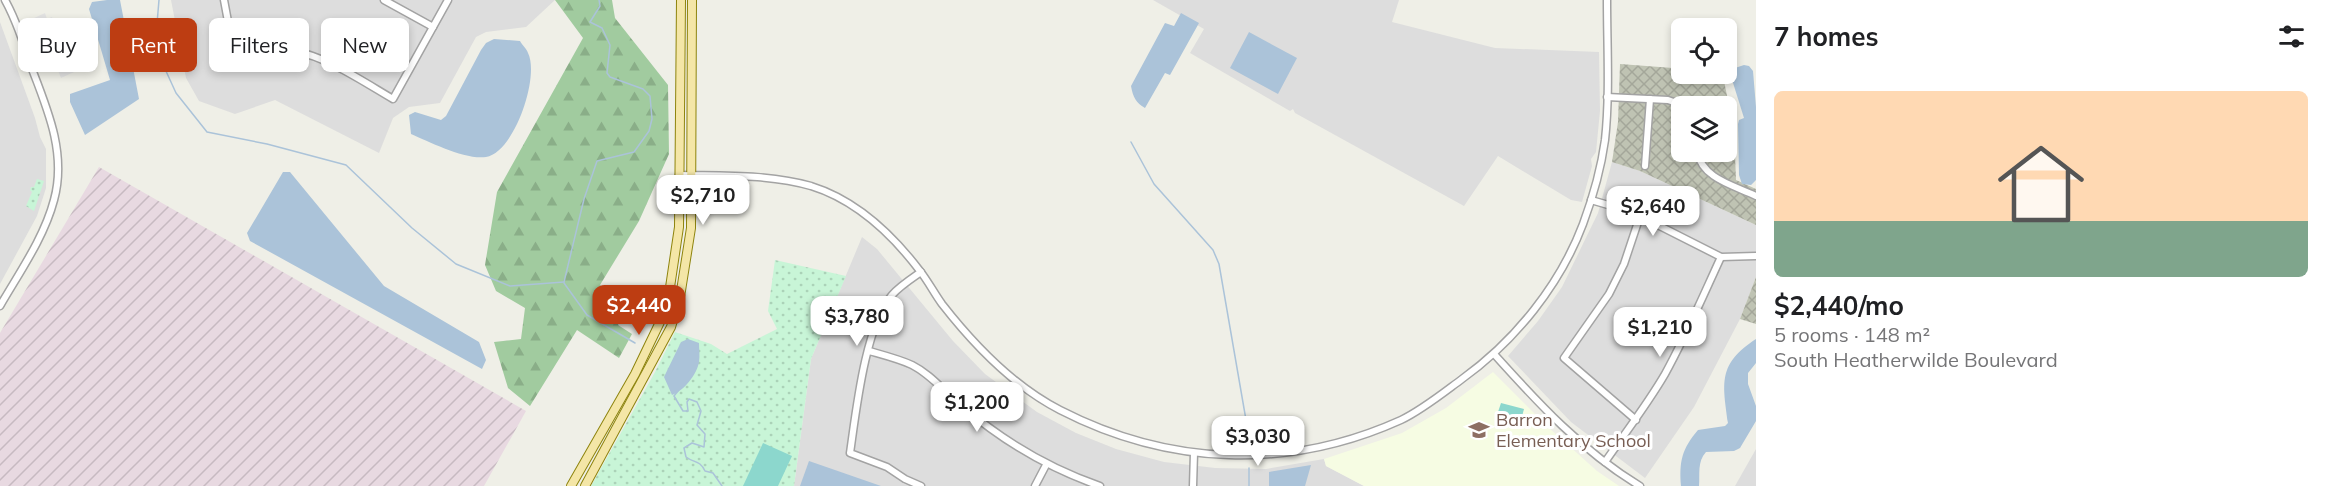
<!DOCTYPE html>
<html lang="en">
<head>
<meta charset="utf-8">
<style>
	:root { --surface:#fff; --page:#f2f2f2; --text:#202124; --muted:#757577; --accent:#bd3d12 }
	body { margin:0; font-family:Mulish,sans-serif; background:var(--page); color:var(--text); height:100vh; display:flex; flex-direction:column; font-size:22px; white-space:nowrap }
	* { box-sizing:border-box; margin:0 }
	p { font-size:20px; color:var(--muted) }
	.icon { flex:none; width:33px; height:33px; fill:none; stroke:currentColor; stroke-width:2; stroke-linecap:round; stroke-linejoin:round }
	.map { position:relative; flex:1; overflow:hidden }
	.side { display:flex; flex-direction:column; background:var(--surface); width:570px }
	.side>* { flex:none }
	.banner { position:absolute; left:18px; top:18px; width:570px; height:54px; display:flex; gap:12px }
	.fabs { position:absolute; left:1671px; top:18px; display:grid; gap:12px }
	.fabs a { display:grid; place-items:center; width:66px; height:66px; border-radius:9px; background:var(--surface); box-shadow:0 3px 9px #0003; font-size:30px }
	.price { position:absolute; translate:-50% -51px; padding:0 14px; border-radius:12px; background:#fff; color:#222; font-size:20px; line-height:39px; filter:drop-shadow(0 2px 3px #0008) }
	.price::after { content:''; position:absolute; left:50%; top:36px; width:18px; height:14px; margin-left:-9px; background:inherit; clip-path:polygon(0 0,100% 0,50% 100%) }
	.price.on { background:var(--accent); color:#fff }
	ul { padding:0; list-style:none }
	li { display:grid; align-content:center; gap:12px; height:318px; padding:0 18px }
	li span { display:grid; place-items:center; height:186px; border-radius:9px; color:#555 }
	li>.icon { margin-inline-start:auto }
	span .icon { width:108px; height:108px; fill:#fffc; stroke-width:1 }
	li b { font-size:26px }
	h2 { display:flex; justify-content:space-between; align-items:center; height:72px; padding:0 18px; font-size:26px }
	.pill { padding:0 21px; border-radius:9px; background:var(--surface); box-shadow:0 3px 9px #0003; font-size:21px; line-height:54px }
	.pill.on { background:var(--accent); color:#fff }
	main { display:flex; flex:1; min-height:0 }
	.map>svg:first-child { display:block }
	.residential { fill:#ddd }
	.industrial { fill:url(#industrial-furrows) }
	.education { fill:#f6fce3 }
	.construction { fill:url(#construction-cross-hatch); fill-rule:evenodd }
	.forest { fill:url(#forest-firs) }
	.park { fill:url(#park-dots) }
	.pitch { fill:#8cd7cd }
	.parking { fill:#e3e3e3 }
	.water { fill:#abc3d9 }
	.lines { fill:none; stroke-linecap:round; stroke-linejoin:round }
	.stream { stroke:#abc3d9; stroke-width:1.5 }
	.minor-casing { stroke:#a3a3a3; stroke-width:9 }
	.major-casing { stroke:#8e840d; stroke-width:10 }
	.minor { stroke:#fff; stroke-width:6 }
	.major { stroke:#f4e6a7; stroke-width:8 }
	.labels { text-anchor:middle; stroke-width:6; stroke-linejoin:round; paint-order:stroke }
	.education-label { font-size:18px; fill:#785e54; stroke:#fff; text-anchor:start }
</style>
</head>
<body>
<main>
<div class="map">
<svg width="1756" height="486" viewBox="0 0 1756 486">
	<defs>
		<pattern id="industrial-furrows" width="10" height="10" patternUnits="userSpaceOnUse" patternTransform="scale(1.5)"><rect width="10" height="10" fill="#e8d9e1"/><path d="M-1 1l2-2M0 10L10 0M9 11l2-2" fill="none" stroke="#c7bac1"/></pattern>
		<pattern id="construction-cross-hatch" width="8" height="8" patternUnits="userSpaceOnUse" patternTransform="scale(1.5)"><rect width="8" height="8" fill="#bfc3b3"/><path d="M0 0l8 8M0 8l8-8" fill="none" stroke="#a4a79a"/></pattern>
		<pattern id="forest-firs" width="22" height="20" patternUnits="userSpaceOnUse" patternTransform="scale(1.5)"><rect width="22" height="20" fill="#a1cb9f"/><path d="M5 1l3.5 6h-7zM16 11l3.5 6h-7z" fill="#8aae88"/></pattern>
		<pattern id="park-dots" width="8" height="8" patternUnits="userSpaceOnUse" patternTransform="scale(1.5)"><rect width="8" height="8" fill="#c8f5d7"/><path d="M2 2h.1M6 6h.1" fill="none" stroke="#abd2b8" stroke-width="1.8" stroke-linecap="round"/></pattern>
	</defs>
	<rect width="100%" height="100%" fill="#efefe7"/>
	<g class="residential">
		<polygon points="171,0 555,0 526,27 486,32 476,37 440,103 409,107 393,118 379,153 275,100 235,114 199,101 186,78"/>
		<polygon points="1153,0 1399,0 1392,22 1495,48 1599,52 1600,111 1596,152 1591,159 1592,166 1582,202 1571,200 1498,156 1464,206 1295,113 1293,109 1290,111 1190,53 1204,29"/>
		<polygon points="0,22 35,118 40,137 46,149 46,188 37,216 0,284"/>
		<polygon points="1612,162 1640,171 1756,225 1756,277 1740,319 1694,407 1645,478 1571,422 1508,356 1538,321 1562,287 1598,213"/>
		<polygon points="862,237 877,249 953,341 985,374 1037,412 1076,433 1116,449 1164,462 1215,468 1266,469 1324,459 1326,466 1364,486 794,486 811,359"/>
		<polygon points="1756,449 1756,486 1735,486"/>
	</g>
	<polygon class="industrial" points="99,167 526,411 484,486 0,486 0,333"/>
	<polygon class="education" points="1493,372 1548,427 1597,471 1619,486 1364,486 1326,466 1324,459 1402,433 1446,408"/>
	<g class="construction">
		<path d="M1620 64 1673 68 1681 69 1682 74 1723 76 1734 130 1736 180 1756 189V225L1640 171 1612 162 1618 122ZM1682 106H1726V152H1682Z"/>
		<polygon points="1756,277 1756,324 1740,319"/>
	</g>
	<polygon class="forest" points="555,0 612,0 615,18 668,85 669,154 639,221 600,285 626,306 618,325 632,334 619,358 577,330 530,406 508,388 494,342 521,339 525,308 496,291 485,265 497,192 583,38"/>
	<g class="park">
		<polygon points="37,179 44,181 34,211 26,206 32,192 30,190 31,187 34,187"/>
		<polygon points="775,260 846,276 811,359 794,486 591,486 655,372 675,332 711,344 727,354 777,329 768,311"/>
	</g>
	<g class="pitch">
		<polygon points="1501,403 1524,409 1520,424 1496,418"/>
		<polygon points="763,443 792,456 778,486 743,486"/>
	</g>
	<polygon class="parking" points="45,13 47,19 52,17 74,72 61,78 56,65 51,67 46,55 51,52 47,44 42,45 32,19"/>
	<g class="water">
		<polygon points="107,0 120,0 139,99 85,135 70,102 70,94 110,80 89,9 92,2"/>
		<path d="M1181 13 1199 23 1170 75 1165 73 1145 108C1136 103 1133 97 1131 86L1165 23 1174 26Z"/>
		<polygon points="1249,32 1297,58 1278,94 1230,68"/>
		<path d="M494 39 520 41C522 45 527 49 528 53 540 77 514 153 486 157 465 160 430 142 411 134L409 115 415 112 441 120 446 116 481 50 486 43Z"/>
		<polygon points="1744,65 1749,66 1753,71 1756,107 1756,180 1751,185 1742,184 1739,175 1738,124 1739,120 1744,118 1729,70"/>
		<polygon points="283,172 290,172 384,286 479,342 486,360 482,369 250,241 247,233"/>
		<path d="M688 339 699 343C699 349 700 356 699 362 697 374 684 391 672 395L664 377 681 342Z"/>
		<path d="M1756 339V363L1748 373V384L1756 406V421L1740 448 1734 451 1706 452C1697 462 1700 474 1699 486H1681C1679 461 1682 449 1698 430L1725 426 1728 423C1723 384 1717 364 1756 339Z"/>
		<polygon points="809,461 881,486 800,486"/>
		<polygon points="1311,465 1305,486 1269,486 1269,472"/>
	</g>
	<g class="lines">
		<g class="stream">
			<polyline points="159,0 155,47 176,93 207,132 267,144 346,165 412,228 456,264 510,286 564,282"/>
			<polyline points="1131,142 1154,184 1213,250 1219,264 1250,443"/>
			<polyline points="564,282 584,199 597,161 634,152 649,131 652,119 650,96 643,89 610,77 607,73 610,45 602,28 590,22 600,6 599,0"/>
			<polyline points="564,283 587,315 635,343"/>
			<path d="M678 391 674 396 683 411H688L687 402 689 399 697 402 701 411 697 425 705 434 704 447 692 443 684 448 686 457C694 463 700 460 705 471L713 473 722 486"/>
			<polyline points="1249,486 1249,468"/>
		</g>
		<g class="minor-casing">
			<g id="minor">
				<path d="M224 0 235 59C255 56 275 49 296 52 324 55 367 84 393 99L448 0"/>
				<polyline points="384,0 433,27"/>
				<polyline points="1607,97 1668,100 1685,106"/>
				<path d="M1697 152C1703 179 1733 185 1756 196"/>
				<polyline points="1645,166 1650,99"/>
				<path d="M679 175C723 176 769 174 811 186 856 200 892 234 920 271 928 281 934 293 942 304 974 345 1013 386 1060 410 1169 466 1288 471 1401 420 1422 410 1443 393 1462 379 1515 341 1560 285 1583 224 1593 197 1601 169 1605 140 1610 94 1607 46 1607 0"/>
				<polyline points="1591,200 1622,209 1640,216 1721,257 1756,256"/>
				<path d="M921 272C911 279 900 286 892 295 865 326 856 412 850 453L887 467 905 479 921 486"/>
				<path d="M0 306C19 273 44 238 54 200 67 153 47 108 30 64 23 42 16 20 5 0"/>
				<path d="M869 351C883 355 899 359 912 365 932 375 945 393 962 406 1004 442 1048 468 1100 486"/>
				<path d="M1494 354C1538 403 1583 452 1640 486"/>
				<polyline points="1636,420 1564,358 1609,294 1624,264 1640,216"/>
				<path d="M1605 462C1625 433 1647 405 1665 374 1686 336 1703 296 1721 257"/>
				<polyline points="1035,486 1046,465"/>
				<polyline points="1193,486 1194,453"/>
			</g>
		</g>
		<g class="major-casing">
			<g id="major">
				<polyline points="571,486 635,374 660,322 669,294 679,227 681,0"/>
				<polyline points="585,486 671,327 680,297 691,228 692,0"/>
			</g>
		</g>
		<use href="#minor" class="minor"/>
		<use href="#major" class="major"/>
	</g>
	<defs>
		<g id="school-bare" transform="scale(1.62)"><path d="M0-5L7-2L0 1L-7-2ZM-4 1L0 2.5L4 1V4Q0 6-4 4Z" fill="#8d6e63" stroke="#fff" stroke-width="2.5" paint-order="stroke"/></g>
	</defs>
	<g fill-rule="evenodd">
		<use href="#school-bare" x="1479" y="430"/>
	</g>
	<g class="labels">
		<g class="education-label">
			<text x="1496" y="426">Barron<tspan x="1496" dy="21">Elementary School</tspan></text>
		</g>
	</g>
</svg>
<div class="fabs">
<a><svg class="icon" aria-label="locate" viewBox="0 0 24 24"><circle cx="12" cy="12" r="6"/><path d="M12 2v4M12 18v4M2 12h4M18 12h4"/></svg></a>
<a><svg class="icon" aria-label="layers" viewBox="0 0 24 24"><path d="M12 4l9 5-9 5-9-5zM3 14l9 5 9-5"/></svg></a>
</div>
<b class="price" style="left:703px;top:226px">$2,710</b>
<b class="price" style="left:1653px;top:237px">$2,640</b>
<b class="price on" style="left:639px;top:336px">$2,440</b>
<b class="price" style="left:857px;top:347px">$3,780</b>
<b class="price" style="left:1660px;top:358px">$1,210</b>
<b class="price" style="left:977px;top:433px">$1,200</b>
<b class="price" style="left:1258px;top:467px">$3,030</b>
<div class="banner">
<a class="pill">Buy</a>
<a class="pill on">Rent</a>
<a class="pill">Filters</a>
<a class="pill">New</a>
</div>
</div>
<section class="side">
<h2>7 homes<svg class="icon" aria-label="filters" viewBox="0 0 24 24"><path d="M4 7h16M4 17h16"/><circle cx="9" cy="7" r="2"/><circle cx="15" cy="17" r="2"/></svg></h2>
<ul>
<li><span style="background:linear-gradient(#ffd9b3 70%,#7fa58c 0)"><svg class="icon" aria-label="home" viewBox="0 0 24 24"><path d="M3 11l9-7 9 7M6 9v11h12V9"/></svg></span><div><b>$2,440/mo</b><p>5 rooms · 148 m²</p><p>South Heatherwilde Boulevard</p></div></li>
</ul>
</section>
</main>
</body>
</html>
